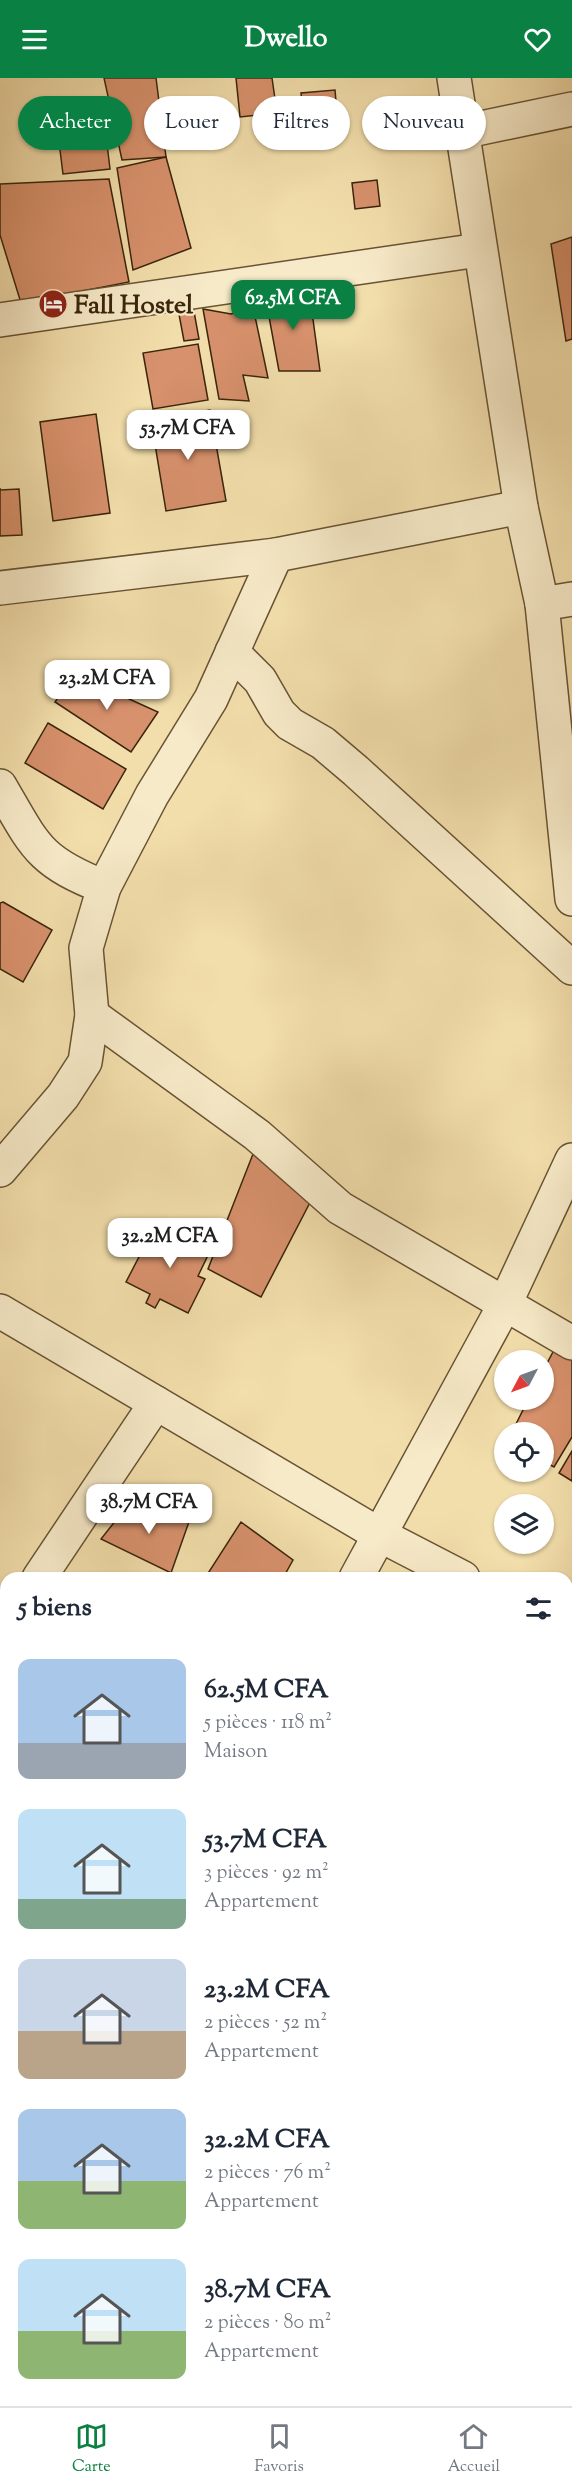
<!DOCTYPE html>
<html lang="fr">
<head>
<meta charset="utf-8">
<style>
	:root { --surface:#fff; --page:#f6f6f7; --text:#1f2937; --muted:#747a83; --line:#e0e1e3; --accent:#0b8043 }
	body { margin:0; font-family:"Sorts Mill Goudy",serif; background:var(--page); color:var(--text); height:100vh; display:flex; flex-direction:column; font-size:22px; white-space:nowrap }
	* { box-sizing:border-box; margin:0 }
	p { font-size:20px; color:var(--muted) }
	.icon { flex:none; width:33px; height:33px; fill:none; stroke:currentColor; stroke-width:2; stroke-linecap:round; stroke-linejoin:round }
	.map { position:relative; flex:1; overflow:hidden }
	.sheet { position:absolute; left:0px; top:1494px; width:573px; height:834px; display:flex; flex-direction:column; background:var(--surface); border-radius:18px 18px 0 0; box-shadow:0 2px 4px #0004 }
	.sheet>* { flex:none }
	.banner { position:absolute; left:18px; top:18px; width:537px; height:54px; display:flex; gap:12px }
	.needle { width:39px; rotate:229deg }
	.controls { position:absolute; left:494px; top:1272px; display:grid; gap:12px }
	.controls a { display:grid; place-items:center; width:60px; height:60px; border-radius:50%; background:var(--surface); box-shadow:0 2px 4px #0004; font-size:30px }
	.price { position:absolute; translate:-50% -51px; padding:0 14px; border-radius:12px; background:#fff; color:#222; font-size:20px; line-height:39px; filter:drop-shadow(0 2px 3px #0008) }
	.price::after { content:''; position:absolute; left:50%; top:36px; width:18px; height:14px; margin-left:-9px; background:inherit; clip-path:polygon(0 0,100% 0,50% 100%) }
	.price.active { background:var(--accent); color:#fff }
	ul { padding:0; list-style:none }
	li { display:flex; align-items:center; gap:18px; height:150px; padding:0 18px }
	li span { display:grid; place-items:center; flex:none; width:168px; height:120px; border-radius:12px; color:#555 }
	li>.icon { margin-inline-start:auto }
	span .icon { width:72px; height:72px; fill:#fffc; stroke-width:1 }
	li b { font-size:26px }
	h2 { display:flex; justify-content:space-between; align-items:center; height:72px; padding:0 18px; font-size:26px }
	.pill { padding:0 21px; border-radius:27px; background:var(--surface); box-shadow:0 2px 4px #0004; font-size:21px; line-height:54px }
	.pill.active { background:var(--accent); color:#fff }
	header { display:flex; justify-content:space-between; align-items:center; height:78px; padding:0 18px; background:var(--accent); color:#fff; font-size:27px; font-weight:700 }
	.tab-bar { display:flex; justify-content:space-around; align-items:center; height:84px; border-top:2px solid var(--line); background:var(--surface); font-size:16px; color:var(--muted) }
	.tab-bar a { display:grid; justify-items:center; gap:3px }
	.tab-bar .active { color:var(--accent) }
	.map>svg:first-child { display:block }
	.building { fill:#d7916c; stroke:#3a250c; stroke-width:1.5 }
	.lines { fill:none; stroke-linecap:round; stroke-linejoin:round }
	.street-casing { stroke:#685334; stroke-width:36 }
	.street { stroke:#f7eac8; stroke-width:33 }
	.labels { text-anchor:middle; stroke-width:4.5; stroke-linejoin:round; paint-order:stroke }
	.poi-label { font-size:26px; font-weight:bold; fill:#3a250c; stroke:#f7eac8; text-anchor:start }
</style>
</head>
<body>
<header><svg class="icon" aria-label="menu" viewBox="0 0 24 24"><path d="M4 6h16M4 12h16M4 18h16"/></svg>Dwello<svg class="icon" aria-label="heart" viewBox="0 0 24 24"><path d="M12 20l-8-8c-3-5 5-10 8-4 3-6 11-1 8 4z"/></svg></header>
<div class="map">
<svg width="572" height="2328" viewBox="0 0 572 2328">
	<rect width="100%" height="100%" fill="#f2deab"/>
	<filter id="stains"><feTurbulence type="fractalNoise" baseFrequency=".00333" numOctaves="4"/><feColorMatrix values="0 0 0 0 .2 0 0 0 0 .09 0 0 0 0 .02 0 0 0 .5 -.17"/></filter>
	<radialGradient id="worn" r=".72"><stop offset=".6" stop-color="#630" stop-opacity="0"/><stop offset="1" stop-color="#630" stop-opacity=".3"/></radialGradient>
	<g class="building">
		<polygon points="104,0 156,0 166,79 122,82"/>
		<polygon points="236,0 272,0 277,35 240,39"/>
		<polygon points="335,12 339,58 305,61 301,15"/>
		<polygon points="103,32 110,91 63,96 59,64 50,65 47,39"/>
		<polygon points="166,79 191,170 133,192 117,90"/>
		<polygon points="109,101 129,204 21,225 0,157 0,106"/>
		<polygon points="377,102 380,128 355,131 352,105"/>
		<polygon points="572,159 572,261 566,263 551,166"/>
		<polygon points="309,212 320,293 279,293 265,217"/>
		<polygon points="193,228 199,261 184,263 178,231"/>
		<polygon points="253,229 268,300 243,297 249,323 219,321 203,231 231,236"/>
		<polygon points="198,266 208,322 153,331 143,275"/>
		<polygon points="210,332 226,423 166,433 151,342"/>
		<polygon points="96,336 110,435 53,443 40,344"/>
		<polygon points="0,410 0,412 19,411 22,457 0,458"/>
		<polygon points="74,596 158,634 131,674 55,624"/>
		<polygon points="48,645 126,691 103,731 25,685"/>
		<polygon points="3,824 52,852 23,904 0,891 0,825"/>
		<polygon points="253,1076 317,1111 261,1219 208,1191"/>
		<polygon points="156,1146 210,1173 198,1198 205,1201 188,1235 160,1221 155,1230 146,1225 150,1216 126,1204"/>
		<polygon points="555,1270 572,1282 572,1359 554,1389 543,1383 543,1354 512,1354 528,1322 543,1322 543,1293"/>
		<polygon points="572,1373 572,1403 559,1395"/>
		<polygon points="128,1427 191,1438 171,1495 101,1461"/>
		<polygon points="241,1444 293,1482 283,1500 205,1500"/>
		<polygon points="0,1991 6,1996 4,2045 0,2042"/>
		<polygon points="567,2172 572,2175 567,2190"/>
		<polygon points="6,2243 6,2322 61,2322 57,2328 0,2327 0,2255"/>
		<polygon points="86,2322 116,2322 125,2328 82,2328"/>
		<polygon points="168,2322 186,2322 183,2328"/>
	</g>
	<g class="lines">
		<g class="street-casing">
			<g id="street">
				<polyline points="454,0 521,429 542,526 572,821"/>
				<polyline points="462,54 572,31"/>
				<polyline points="0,242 479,172"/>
				<polyline points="0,510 276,477 521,429"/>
				<polyline points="542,526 572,521"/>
				<polyline points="232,574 260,602 279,635 290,646 323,665 356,693 572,890"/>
				<path d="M0 708C35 768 38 783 104 809"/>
				<polyline points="92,937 257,1057 340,1130 572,1265"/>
				<polyline points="0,1092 63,1018 85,984 92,937 86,870 104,809 152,717 211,621 276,477"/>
				<polyline points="0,1233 380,1457 463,1500"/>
				<polyline points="39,1500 156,1325"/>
				<polyline points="356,1500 504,1228 572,1082"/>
				<polyline points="0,1530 6,1531"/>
				<polyline points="567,1554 572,1556"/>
				<polyline points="567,1673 572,1662"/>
				<polyline points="0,1854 6,1857"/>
				<polyline points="567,1855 572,1857"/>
				<polyline points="0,2140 6,2130"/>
				<polyline points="207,2328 211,2322"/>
			</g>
		</g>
		<use href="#street" class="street"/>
	</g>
	<defs>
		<g id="hotel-disc" transform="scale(1.5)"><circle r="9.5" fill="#8f2418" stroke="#f7eac8"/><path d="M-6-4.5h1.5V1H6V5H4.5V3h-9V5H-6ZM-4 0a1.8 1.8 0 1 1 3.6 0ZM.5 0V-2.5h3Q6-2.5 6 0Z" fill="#fff"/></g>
	</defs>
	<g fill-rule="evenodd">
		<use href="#hotel-disc" x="53" y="226"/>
	</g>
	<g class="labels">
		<g class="poi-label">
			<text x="74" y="235">Fall Hostel</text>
		</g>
	</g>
	<rect width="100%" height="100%" filter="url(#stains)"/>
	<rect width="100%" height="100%" fill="url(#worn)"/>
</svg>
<div class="controls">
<a><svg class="needle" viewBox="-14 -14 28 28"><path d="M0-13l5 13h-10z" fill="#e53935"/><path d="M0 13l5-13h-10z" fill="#747a83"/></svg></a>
<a><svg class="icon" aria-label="locate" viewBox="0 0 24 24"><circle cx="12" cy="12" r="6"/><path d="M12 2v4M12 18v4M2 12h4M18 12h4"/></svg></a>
<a><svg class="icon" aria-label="layers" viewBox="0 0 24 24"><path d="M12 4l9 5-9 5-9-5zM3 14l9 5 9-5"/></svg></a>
</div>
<b class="price active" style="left:293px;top:253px">62.5M CFA</b>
<b class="price" style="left:188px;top:383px">53.7M CFA</b>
<b class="price" style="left:107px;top:633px">23.2M CFA</b>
<b class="price" style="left:170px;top:1191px">32.2M CFA</b>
<b class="price" style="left:149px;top:1457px">38.7M CFA</b>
<div class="banner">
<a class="pill active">Acheter</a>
<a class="pill">Louer</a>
<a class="pill">Filtres</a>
<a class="pill">Nouveau</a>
</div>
<section class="sheet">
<h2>5 biens<svg class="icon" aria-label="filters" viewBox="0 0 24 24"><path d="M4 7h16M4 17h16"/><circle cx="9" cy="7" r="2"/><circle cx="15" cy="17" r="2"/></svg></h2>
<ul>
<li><span style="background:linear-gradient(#a9c7e8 70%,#9aa5b1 0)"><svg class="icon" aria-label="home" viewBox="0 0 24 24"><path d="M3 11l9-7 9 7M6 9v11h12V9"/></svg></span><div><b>62.5M CFA</b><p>5 pièces · 118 m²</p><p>Maison</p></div></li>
<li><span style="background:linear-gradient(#bfe0f5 75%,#7fa58c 0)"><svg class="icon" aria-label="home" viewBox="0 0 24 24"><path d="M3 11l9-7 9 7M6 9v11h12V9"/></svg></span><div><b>53.7M CFA</b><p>3 pièces · 92 m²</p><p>Appartement</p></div></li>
<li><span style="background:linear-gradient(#c9d6e8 60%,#b9a48a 0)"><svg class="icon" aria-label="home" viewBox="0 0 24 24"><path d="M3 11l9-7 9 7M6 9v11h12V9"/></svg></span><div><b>23.2M CFA</b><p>2 pièces · 52 m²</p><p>Appartement</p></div></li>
<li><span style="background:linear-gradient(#a9c7e8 60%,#8fb573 0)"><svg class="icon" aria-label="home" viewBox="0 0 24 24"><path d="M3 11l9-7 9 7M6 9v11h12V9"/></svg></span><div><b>32.2M CFA</b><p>2 pièces · 76 m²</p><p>Appartement</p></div></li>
<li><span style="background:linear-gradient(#bfe0f5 60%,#8fb573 0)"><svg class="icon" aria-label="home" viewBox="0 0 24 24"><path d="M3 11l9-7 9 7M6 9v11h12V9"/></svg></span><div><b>38.7M CFA</b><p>2 pièces · 80 m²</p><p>Appartement</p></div></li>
</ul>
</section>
</div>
<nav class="tab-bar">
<a class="active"><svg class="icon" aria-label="map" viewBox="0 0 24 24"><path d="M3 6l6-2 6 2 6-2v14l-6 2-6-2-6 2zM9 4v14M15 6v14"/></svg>Carte</a>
<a><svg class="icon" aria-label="saved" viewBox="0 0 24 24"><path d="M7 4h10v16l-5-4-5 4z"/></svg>Favoris</a>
<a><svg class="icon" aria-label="home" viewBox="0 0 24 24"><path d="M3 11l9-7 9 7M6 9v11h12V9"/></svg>Accueil</a>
</nav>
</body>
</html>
